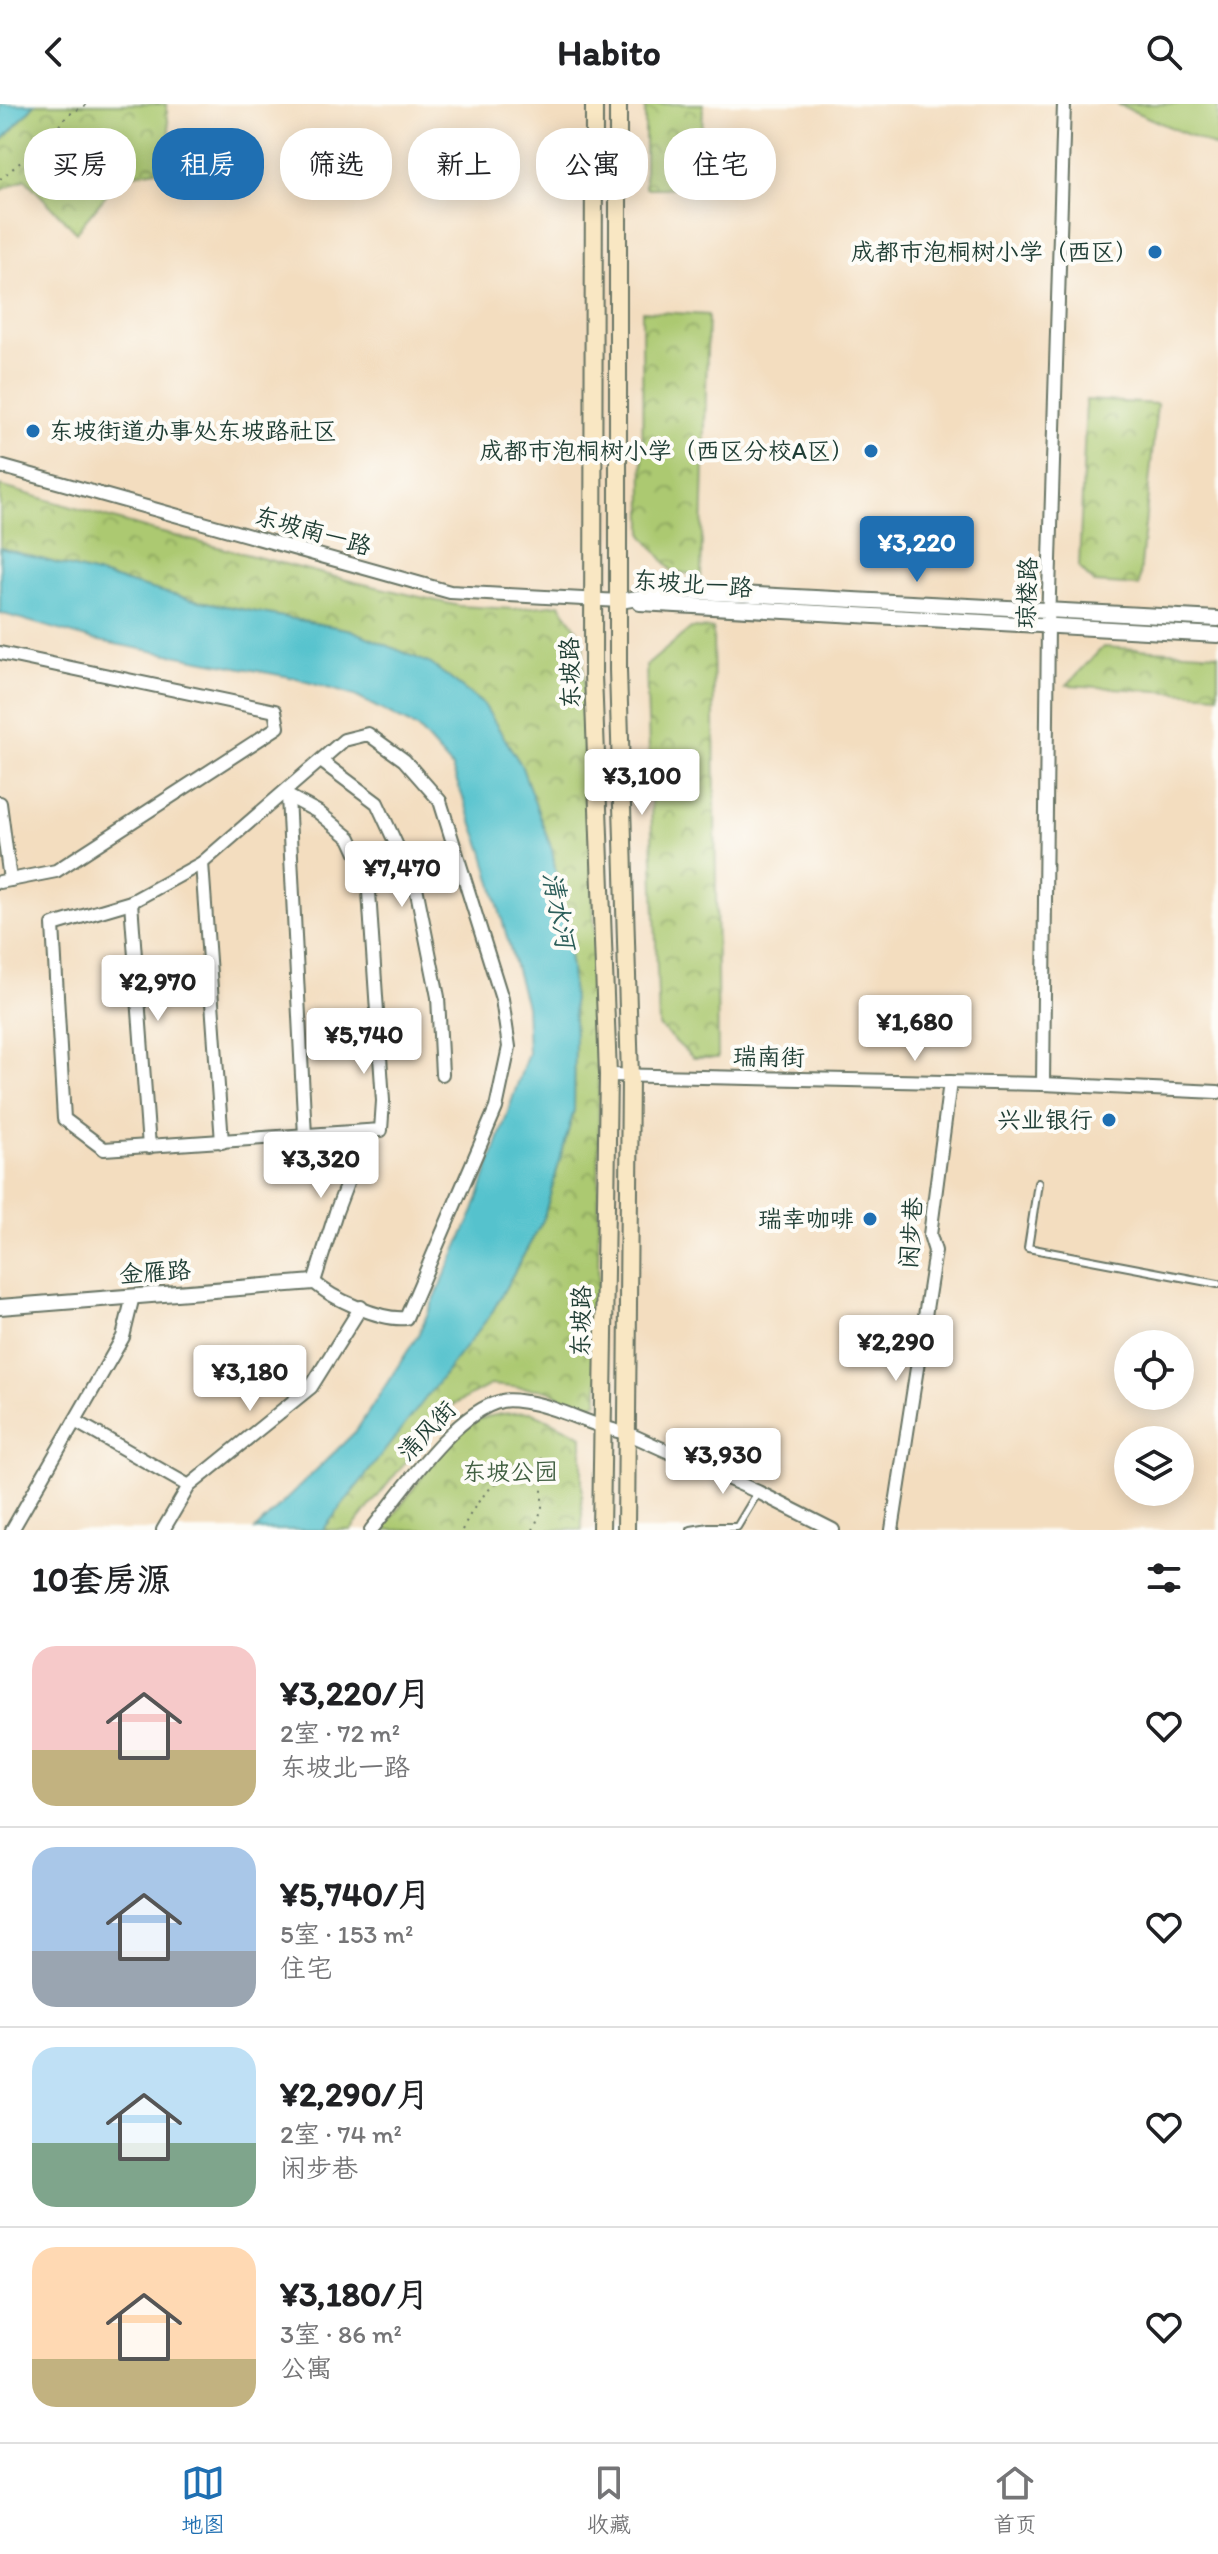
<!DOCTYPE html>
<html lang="zh">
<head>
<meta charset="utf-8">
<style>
	:root { --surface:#fff; --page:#f6f6f6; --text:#202124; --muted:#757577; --line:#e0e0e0; --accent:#1f6fb2 }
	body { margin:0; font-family:Itim,"LXGW WenKai TC",sans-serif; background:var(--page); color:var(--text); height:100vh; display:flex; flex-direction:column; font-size:30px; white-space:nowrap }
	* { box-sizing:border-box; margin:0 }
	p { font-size:26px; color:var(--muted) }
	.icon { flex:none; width:44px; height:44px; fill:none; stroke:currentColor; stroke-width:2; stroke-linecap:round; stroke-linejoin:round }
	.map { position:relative; height:1426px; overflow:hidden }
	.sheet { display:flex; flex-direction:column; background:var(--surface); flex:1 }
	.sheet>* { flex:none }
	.top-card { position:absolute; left:24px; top:24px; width:800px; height:72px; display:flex; gap:16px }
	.buttons { position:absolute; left:1114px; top:1226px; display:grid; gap:16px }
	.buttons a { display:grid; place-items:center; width:80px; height:80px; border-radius:50%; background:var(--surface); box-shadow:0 4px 20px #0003; font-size:40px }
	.price { position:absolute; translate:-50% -68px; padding:0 18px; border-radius:8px; background:#fff; color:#222; font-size:26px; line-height:52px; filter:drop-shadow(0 2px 4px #0008) }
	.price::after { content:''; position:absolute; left:50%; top:48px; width:24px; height:18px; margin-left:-12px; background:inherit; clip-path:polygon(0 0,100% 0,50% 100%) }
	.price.current { background:var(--accent); color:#fff }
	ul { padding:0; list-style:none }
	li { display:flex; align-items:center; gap:24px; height:200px; padding:0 32px }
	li+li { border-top:2px solid var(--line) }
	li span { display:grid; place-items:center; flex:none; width:224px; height:160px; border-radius:24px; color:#555 }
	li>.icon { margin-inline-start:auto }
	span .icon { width:96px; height:96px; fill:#fffc; stroke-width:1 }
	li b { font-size:34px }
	h2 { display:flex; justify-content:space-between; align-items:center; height:96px; padding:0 32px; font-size:34px }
	.tag { padding:0 28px; border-radius:32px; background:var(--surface); box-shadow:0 4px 20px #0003; font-size:28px; line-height:72px }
	.tag.current { background:var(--accent); color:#fff }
	header { display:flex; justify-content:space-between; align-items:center; height:104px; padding:0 32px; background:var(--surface); font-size:36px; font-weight:800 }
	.tab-bar { display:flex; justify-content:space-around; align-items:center; height:112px; border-top:2px solid var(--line); background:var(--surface); font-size:22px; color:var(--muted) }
	.tab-bar a { display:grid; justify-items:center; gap:4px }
	.tab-bar .current { color:var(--accent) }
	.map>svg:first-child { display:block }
	.park { fill:url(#park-crowns); stroke:#668352; stroke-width:2 }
	.garden { fill:#acc971; stroke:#668352; stroke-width:2 }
	.water { fill:#55c2cd; stroke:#3a8080; stroke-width:2 }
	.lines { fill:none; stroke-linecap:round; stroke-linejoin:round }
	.service-casing { stroke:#697565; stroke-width:10 }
	.minor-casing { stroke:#697565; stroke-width:16 }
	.tertiary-casing { stroke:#697565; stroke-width:18 }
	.secondary-casing { stroke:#697565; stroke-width:20 }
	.path { stroke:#697565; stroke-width:2; stroke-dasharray:2 6; stroke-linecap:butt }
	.service { stroke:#fff; stroke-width:6 }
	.minor { stroke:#fff; stroke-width:12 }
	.tertiary { stroke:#fff; stroke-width:14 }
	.secondary { stroke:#f9e7c3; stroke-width:16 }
	.poi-dot { fill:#1f6fb2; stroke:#fdfcf7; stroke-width:3 }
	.labels { text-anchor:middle; stroke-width:8; stroke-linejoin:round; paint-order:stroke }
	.poi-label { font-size:24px; fill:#1f3d34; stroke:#fdfcf7; text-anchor:end }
	.street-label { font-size:24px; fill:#1f3d34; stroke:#fdfcf7 }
	.park-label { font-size:24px; fill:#426043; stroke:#fdfcf7 }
	.water-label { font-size:26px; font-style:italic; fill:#2c5e5a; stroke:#fdfcf7 }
</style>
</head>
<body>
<header><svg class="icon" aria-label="back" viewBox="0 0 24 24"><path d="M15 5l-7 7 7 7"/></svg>Habito<svg class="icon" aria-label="search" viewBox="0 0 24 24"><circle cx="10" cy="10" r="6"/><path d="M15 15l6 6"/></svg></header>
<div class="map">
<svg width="1218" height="1426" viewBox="0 0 1218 1426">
	<defs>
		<pattern id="park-crowns" width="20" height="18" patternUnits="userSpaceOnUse" patternTransform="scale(2)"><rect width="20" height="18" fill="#acc971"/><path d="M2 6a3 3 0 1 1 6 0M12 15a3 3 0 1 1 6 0" fill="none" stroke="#8ba45e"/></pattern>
	</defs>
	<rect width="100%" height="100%" fill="#fdfcf7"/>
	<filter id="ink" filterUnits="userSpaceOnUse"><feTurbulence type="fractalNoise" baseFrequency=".0125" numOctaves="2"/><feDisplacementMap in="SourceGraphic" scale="16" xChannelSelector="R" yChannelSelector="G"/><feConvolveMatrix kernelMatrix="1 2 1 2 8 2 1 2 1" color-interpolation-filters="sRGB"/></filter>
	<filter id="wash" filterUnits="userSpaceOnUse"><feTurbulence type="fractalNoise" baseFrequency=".006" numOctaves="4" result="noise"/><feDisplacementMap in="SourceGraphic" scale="32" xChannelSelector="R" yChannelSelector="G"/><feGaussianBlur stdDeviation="1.8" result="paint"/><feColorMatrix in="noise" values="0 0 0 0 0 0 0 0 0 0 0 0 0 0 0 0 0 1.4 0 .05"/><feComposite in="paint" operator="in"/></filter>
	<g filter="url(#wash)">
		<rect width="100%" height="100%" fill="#f3ddbf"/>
		<g class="park">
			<polygon points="35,0 166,0 174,63 122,72 76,128 25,75 0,87 0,39"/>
			<polygon points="645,0 703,0 700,84 645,84"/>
			<polygon points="642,207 708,211 701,472 672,467 643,431"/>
			<polygon points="1086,296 1157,300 1139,482 1094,479 1079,463"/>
			<polygon points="0,382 151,426 355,478 459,502 514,505 560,500 583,535 586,670 599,905 598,1297 584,1306 548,1286 490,1281 449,1303 351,1426 323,1426 491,1210 543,1116 574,1006 575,935 571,864 552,746 521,661 484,601 431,560 351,526 189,495 0,444"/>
			<polygon points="691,524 713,525 718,954 693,954 659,922 646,562"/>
			<polygon points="1103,543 1218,550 1218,591 1067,581"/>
			<path d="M532 1308 582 1332V1426H383C400 1404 451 1329 471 1319 491 1309 511 1309 532 1308Z"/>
		</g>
		<polygon class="garden" points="1117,0 1218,0 1218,44"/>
		<g class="water">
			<polygon points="0,0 35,0 0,39"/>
			<polygon points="0,444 189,495 351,526 431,560 484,601 521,661 552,746 571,864 575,935 574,1006 543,1116 491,1210 323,1426 255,1426 356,1327 418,1231 474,1107 528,949 526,902 483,747 451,662 417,624 355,592 290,573 94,536 0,509"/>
		</g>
	</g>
	<g filter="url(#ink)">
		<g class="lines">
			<g class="service-casing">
				<g id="service">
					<polyline points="1038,1079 1028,1144 1218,1180"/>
					<polyline points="691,1426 709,1423 737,1423 758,1388"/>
				</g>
			</g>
			<g class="minor-casing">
				<g id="minor">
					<polyline points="0,362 450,488 620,497"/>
					<polyline points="0,549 275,607 278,623 56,767 0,778"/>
					<polyline points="321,657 377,699 416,783 438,893 442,970"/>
					<path d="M288 692 318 708 350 734 368 773 383 997 381 1026 104 1045 64 1015 53 821 131 798 202 759 344 636 368 630 404 656 440 697 502 895 509 943 496 1004 406 1214C382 1217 332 1195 314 1178L336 1108 367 1027"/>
					<polyline points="288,692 305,1032"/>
					<polyline points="0,699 10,776"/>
					<polyline points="202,759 222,1038"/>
					<polyline points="131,798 149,1043"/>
					<polyline points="608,971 1043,980 1218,988"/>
					<polyline points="1043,980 1048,521 1064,0"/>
					<polyline points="75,1317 189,1382"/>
					<polyline points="12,1426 123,1233 133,1192"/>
					<polyline points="163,1426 189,1382 311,1283 361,1203"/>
					<path d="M371 1426C401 1389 455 1307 502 1297 509 1295 519 1297 526 1298 561 1303 591 1323 627 1329L758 1388 833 1426"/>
					<polyline points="892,1426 935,1147 930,1131 950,978"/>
				</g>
			</g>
			<g class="tertiary-casing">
				<g id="tertiary">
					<polyline points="620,497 679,487 1218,515"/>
					<polyline points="640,499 1218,531"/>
					<polyline points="0,1203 314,1178"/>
				</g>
			</g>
			<g class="secondary-casing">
				<g id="secondary">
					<polyline points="594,0 593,571 608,971 601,1426"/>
					<polyline points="618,0 618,566 630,973 626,1426"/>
				</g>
			</g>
			<g class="path">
				<polyline points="0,75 44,39 68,11 88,0"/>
				<path d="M462 1426C483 1383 500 1373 542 1353V1405L533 1426"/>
			</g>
			<use href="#service" class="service"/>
			<use href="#minor" class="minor"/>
			<use href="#tertiary" class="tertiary"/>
			<use href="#secondary" class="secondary"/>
		</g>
	</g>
	<g class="poi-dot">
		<circle cx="1155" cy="148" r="8"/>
		<circle cx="33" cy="327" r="8"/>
		<circle cx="871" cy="347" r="8"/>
		<circle cx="1109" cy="1016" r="8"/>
		<circle cx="870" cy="1115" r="8"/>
	</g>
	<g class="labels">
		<g class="poi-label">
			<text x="1139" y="156">成都市泡桐树小学（西区）</text>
			<text x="49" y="335" text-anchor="start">东坡街道办事处东坡路社区</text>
			<text x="855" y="355">成都市泡桐树小学（西区分校A区）</text>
			<text x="1093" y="1024">兴业银行</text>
			<text x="854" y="1123">瑞幸咖啡</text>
		</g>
		<g class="street-label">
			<text transform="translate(313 427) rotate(16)" y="8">东坡南一路</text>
			<text transform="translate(693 480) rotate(4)" y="8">东坡北一路</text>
			<text transform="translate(1027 489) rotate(-88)" y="8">琼楼路</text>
			<text transform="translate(570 569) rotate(-91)" y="8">东坡路</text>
			<text transform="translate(769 953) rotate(1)" y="8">瑞南街</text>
			<text transform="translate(911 1129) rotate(-86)" y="8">闲步巷</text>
			<text transform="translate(155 1168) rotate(-4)" y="8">金雁路</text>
			<text transform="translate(581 1217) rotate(-89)" y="8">东坡路</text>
			<text transform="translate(427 1327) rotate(-47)" y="8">清风街</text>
		</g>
		<g class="park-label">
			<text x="510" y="1376">东坡公园</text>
		</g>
		<g class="water-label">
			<text transform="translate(559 806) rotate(79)" y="9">清水河</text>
		</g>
	</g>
</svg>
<div class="buttons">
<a><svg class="icon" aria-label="locate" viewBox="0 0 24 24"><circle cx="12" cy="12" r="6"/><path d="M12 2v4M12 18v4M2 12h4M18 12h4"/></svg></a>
<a><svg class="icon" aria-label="layers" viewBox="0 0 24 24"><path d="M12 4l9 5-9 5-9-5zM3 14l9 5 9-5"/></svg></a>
</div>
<b class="price current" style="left:917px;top:480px">¥3,220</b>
<b class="price" style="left:642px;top:713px">¥3,100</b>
<b class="price" style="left:402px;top:805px">¥7,470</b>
<b class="price" style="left:158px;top:919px">¥2,970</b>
<b class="price" style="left:915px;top:959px">¥1,680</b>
<b class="price" style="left:364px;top:972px">¥5,740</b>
<b class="price" style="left:321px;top:1096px">¥3,320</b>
<b class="price" style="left:896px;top:1279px">¥2,290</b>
<b class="price" style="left:250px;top:1309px">¥3,180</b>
<b class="price" style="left:723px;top:1392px">¥3,930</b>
<div class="top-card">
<a class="tag">买房</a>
<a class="tag current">租房</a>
<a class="tag">筛选</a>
<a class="tag">新上</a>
<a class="tag">公寓</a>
<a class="tag">住宅</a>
</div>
</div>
<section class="sheet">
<h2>10套房源<svg class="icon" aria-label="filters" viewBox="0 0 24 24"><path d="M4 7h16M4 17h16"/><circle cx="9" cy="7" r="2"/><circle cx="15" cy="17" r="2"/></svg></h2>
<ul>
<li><span style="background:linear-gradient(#f6c9c9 65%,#c2b280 0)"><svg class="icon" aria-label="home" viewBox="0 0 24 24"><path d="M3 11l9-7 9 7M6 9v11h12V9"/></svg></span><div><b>¥3,220/月</b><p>2室 · 72 m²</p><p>东坡北一路</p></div><svg class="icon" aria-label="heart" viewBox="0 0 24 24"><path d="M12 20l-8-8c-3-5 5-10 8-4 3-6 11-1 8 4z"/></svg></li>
<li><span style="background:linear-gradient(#a9c7e8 65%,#9aa5b1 0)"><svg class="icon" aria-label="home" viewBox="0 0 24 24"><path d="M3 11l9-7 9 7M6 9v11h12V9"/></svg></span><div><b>¥5,740/月</b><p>5室 · 153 m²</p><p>住宅</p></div><svg class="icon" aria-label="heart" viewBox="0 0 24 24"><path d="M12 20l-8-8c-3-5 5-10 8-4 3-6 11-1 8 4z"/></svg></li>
<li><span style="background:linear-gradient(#bfe0f5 60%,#7fa58c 0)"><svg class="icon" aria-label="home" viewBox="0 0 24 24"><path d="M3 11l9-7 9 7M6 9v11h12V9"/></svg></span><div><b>¥2,290/月</b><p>2室 · 74 m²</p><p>闲步巷</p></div><svg class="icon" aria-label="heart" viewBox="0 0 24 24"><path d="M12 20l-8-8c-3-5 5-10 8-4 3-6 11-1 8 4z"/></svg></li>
<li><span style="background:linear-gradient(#ffd9b3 70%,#c2b280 0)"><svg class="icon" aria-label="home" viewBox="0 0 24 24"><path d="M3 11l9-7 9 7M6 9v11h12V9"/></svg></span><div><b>¥3,180/月</b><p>3室 · 86 m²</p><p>公寓</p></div><svg class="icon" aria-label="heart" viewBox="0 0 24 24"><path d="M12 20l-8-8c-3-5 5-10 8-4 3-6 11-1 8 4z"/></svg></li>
</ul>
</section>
<nav class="tab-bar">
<a class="current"><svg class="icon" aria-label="map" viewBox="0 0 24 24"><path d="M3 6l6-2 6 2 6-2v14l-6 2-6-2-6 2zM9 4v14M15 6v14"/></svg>地图</a>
<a><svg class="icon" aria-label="saved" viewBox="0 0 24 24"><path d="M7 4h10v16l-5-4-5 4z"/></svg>收藏</a>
<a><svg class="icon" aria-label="home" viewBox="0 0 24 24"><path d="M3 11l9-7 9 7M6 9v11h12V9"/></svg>首页</a>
</nav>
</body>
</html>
